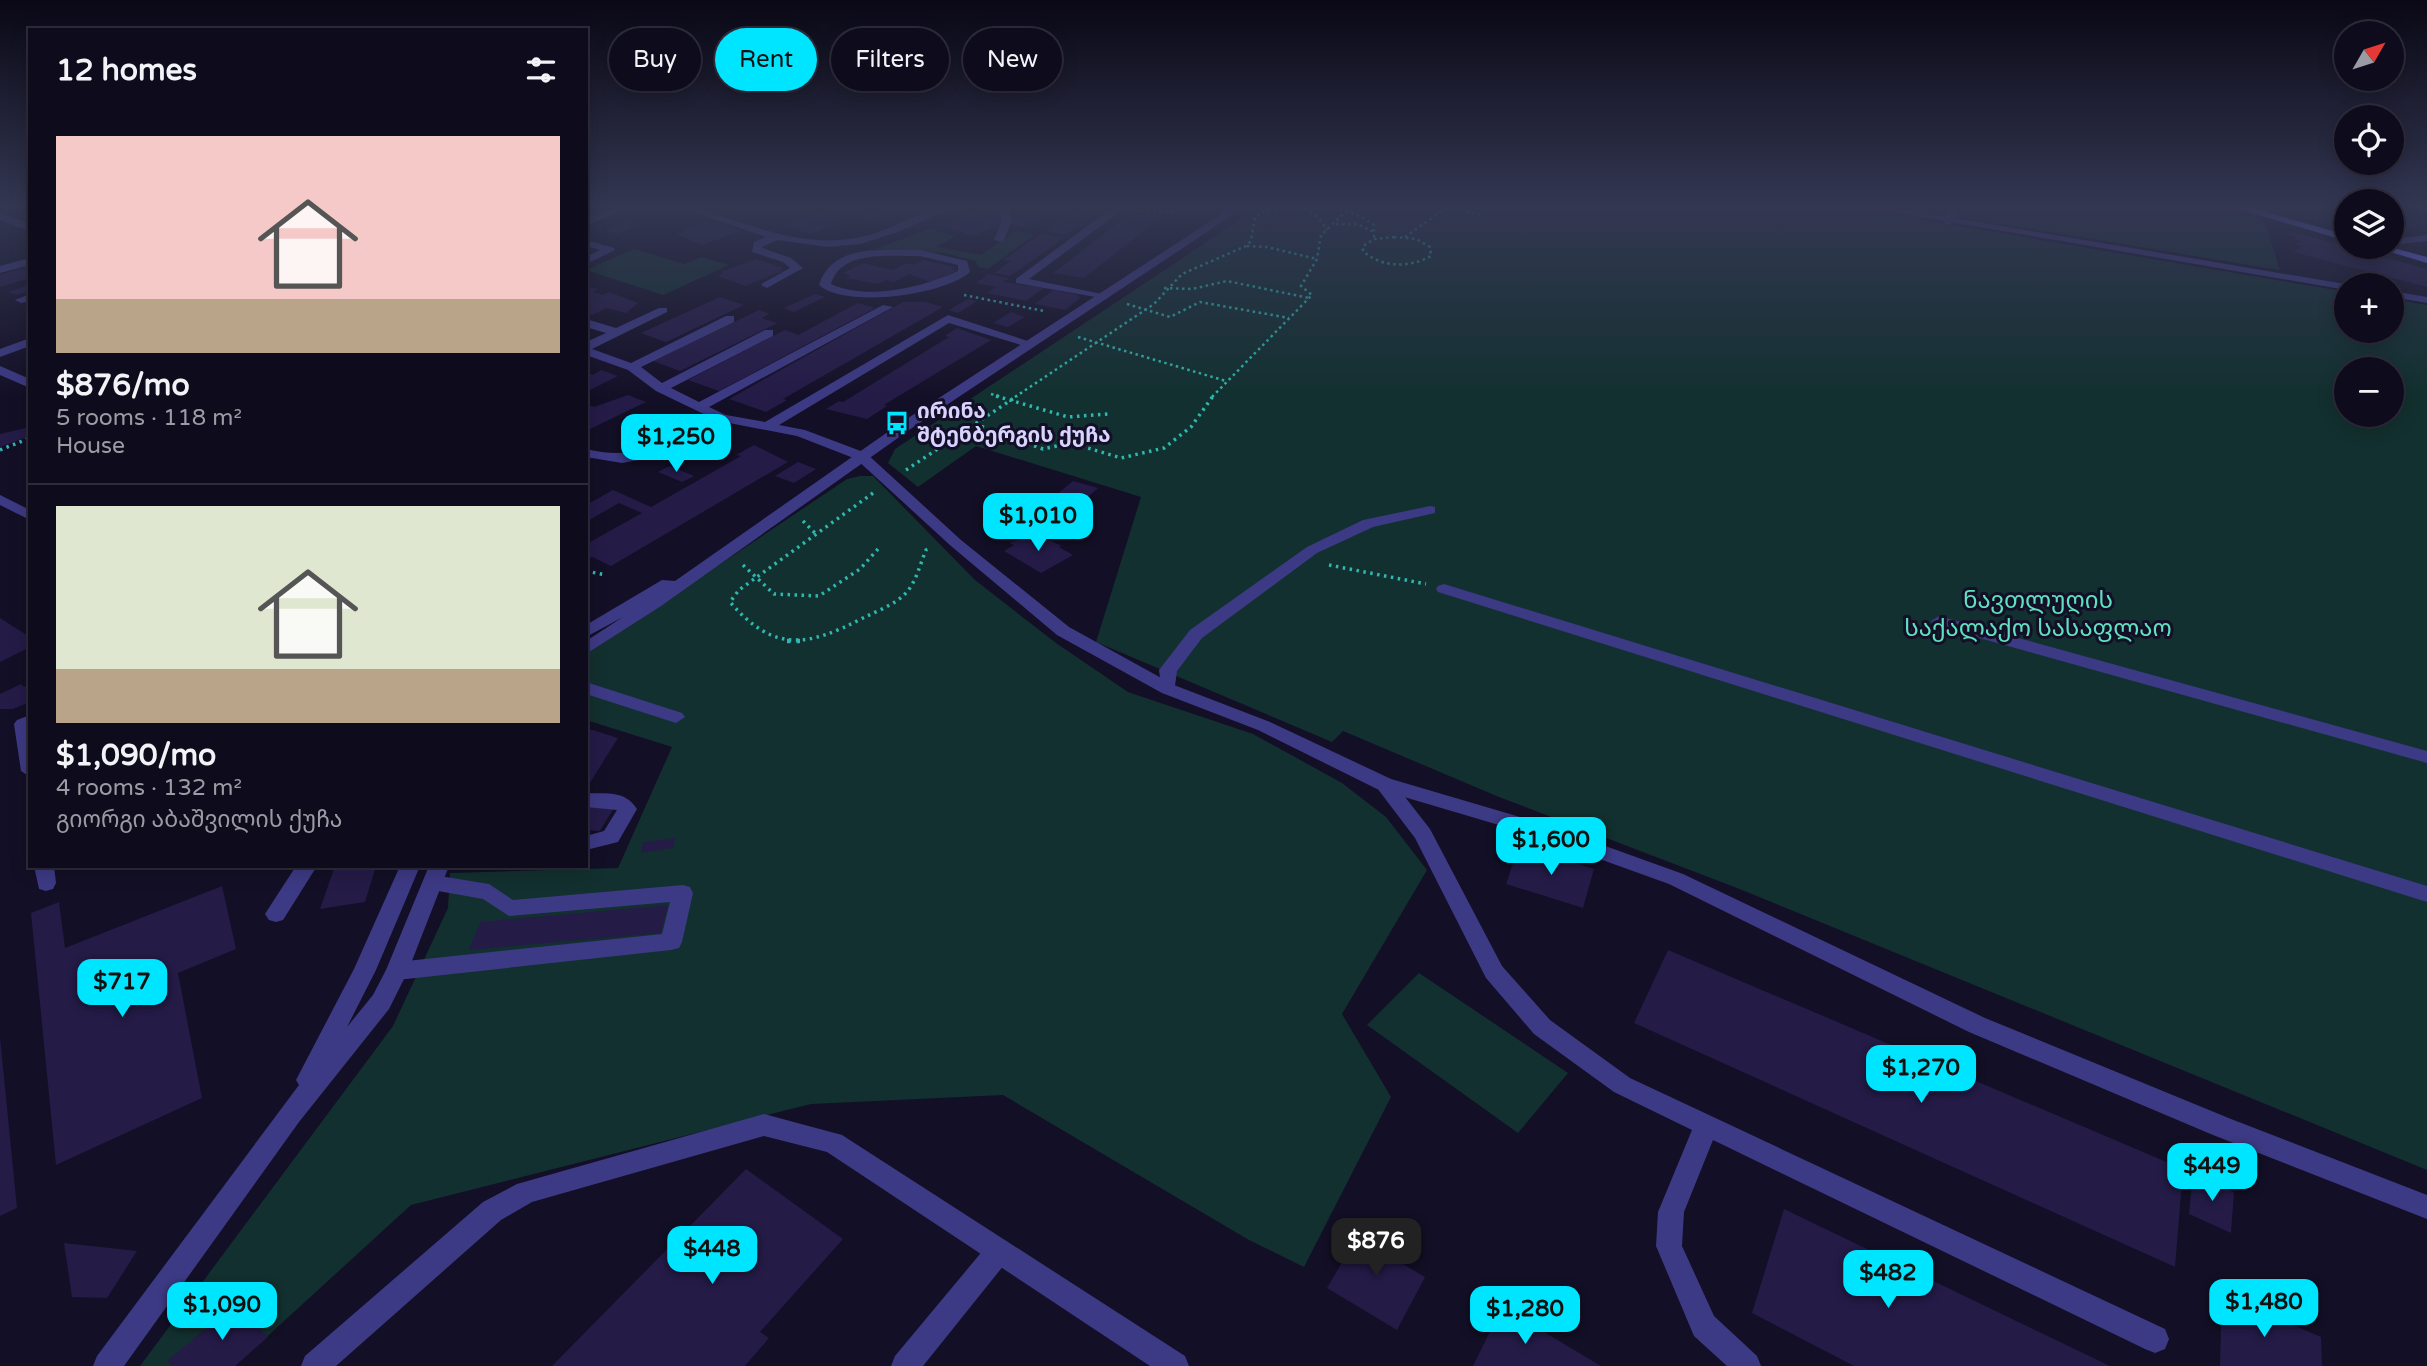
<!DOCTYPE html>
<html lang="en">
<head>
<meta charset="utf-8">
<style>
	:root { --surface:#0e0b1c; --page:#171425; --text:#f1f3f6; --muted:#9b9ba3; --line:#2e2b3b; --accent:#00e5ff }
	body { margin:0; font-family:"Varela Round","Noto Sans Georgian",sans-serif; background:var(--page); color:var(--text); height:100vh; display:flex; flex-direction:column; font-size:26px; white-space:nowrap }
	* { box-sizing:border-box; margin:0 }
	p { font-size:23px; color:var(--muted) }
	.icon { flex:none; width:38px; height:38px; fill:none; stroke:currentColor; stroke-width:2; stroke-linecap:round; stroke-linejoin:round }
	.map { position:relative; flex:1; overflow:hidden }
	.sheet { position:absolute; left:28px; top:28px; width:560px; height:840px; display:flex; flex-direction:column; background:var(--surface); border-radius:0px; box-shadow:0 4px 18px #0003,0 0 0 2px var(--line) }
	.sheet>* { flex:none }
	.top-card { position:absolute; left:609px; top:28px; width:665px; height:63px; display:flex; gap:14px }
	.needle { width:46px; rotate:51deg }
	.controls { position:absolute; left:2334px; top:21px; display:grid; gap:14px }
	.controls a { display:grid; place-items:center; width:70px; height:70px; border-radius:50%; background:var(--surface); box-shadow:0 4px 18px #0003,0 0 0 2px var(--line); font-size:35px }
	.price { position:absolute; translate:-50% -60px; padding:0 16px; border-radius:14px; background:var(--accent); color:#111; font-size:23px; line-height:46px; filter:drop-shadow(0 2px 4px #0008) }
	.price::after { content:''; position:absolute; left:50%; top:42px; width:21px; height:16px; margin-left:-10px; background:inherit; clip-path:polygon(0 0,100% 0,50% 100%) }
	.price.current { background:#222; color:#fff }
	ul { padding:0; list-style:none }
	li { display:grid; align-content:center; gap:14px; height:371px; padding:0 28px }
	li+li { border-top:2px solid var(--line) }
	li span { display:grid; place-items:center; height:217px; border-radius:0px; color:#555 }
	li>.icon { margin-inline-start:auto }
	span .icon { width:126px; height:126px; fill:#fffc; stroke-width:1 }
	li b { font-size:30px }
	h2 { display:flex; justify-content:space-between; align-items:center; height:84px; padding:0 28px; font-size:30px }
	.tag { padding:0 24px; border-radius:32px; background:var(--surface); box-shadow:0 4px 18px #0003,0 0 0 2px var(--line); font-size:24px; line-height:63px }
	.tag.current { background:var(--accent); color:#111 }
	.map>svg:first-child { display:block }
	.green { fill:#12302f; fill-rule:evenodd }
	.building { fill:#241b47 }
	.lines { fill:none; stroke-linecap:round; stroke-linejoin:round }
	.path-far2 { stroke:#2fb8b0; stroke-width:2.5; stroke-dasharray:2.5 3.5; stroke-linecap:butt }
	.path-far1 { stroke:#2fb8b0; stroke-width:3.5; stroke-dasharray:2.5 4.5; stroke-linecap:butt }
	.path { stroke:#2fb8b0; stroke-width:4.5; stroke-dasharray:3.5 6; stroke-linecap:butt }
	.service { fill:#3d3a85; fill-rule:evenodd }
	.minor { fill:#3d3a85; fill-rule:evenodd }
	.tertiary { fill:#3d3a85; fill-rule:evenodd }
	.secondary { fill:#6f6bff; fill-rule:evenodd }
	.labels { text-anchor:middle; stroke-width:6; stroke-linejoin:round; paint-order:stroke }
	.far-poi-label { font-size:21px; font-weight:bold; fill:#d9d4ff; stroke:#130f26; text-anchor:start }
	.park-label { font-size:24px; fill:#5fe0c0; stroke:#130f26 }
</style>
</head>
<body>
<div class="map">
<svg width="2427" height="1366" viewBox="0 0 2427 1366">
	<rect width="100%" height="100%" fill="#130f26"/>
	<g class="green">
		<path d="M1261 206H1838L2347 292V331H2392V299L2427 305V1170L1737 888 1499 797 1343 731 1332 742 1096 642 1141 497 976 446 918 487 888 463 895 449ZM2347 369H2392V415H2347Z"/>
		<polygon points="1892,206 2211,206 2264,221 2280,270"/>
		<polygon points="929,229 955,236 936,247 981,255 1016,231 1034,235 988,269 978,267 976,261 945,253 876,249"/>
		<polygon points="634,249 684,264 701,257 729,265 663,295 586,270"/>
		<polygon points="860,476 873,476 975,580 1056,643 1128,692 1253,734 1342,783 1386,817 1427,870 1342,1014 1391,1097 1304,1267 1249,1240 1003,1095 811,1104 411,1205 235,1366 140,1366 393,1026 448,908 450,873 618,868 672,747 586,720 586,654 847,479"/>
		<polygon points="1419,973 1568,1073 1518,1133 1367,1025"/>
	</g>
	<g class="building">
		<polygon points="901,206 919,209 899,217 880,211"/>
		<polygon points="1039,206 1060,207 1027,228 1009,224"/>
		<polygon points="1082,206 1103,208 1065,235 1045,231"/>
		<polygon points="2392,206 2404,208 2398,211 2427,221 2399,237 2392,235"/>
		<polygon points="818,211 845,219 841,220 845,221 811,234 784,225"/>
		<polygon points="870,211 886,216 898,218 882,225 857,216"/>
		<polygon points="1133,212 1161,217 1084,278 1053,273"/>
		<polygon points="967,213 977,213 1005,222 973,236 943,226"/>
		<polygon points="2312,214 2338,221 2347,217 2347,230 2300,217"/>
		<polygon points="628,221 640,225 618,234 606,230"/>
		<polygon points="706,222 716,222 740,231 702,245 676,234"/>
		<polygon points="2293,232 2427,269 2427,287 2293,252 2302,246 2295,244 2301,241 2294,239 2297,237 2289,235"/>
		<polygon points="1041,234 1064,238 1010,276 994,273 1011,261 1003,260"/>
		<polygon points="756,259 784,268 780,270 783,271 745,286 718,276 724,273 721,272"/>
		<polygon points="923,260 955,267 951,269 957,270 938,281 927,281 909,274 894,282 886,280 878,284 846,278 851,276 843,273 863,263 893,270 907,263 914,265"/>
		<polygon points="30,265 30,278 0,287 0,275"/>
		<polygon points="988,274 1009,278 1003,282 1044,288 1026,301 987,293 996,287 976,283"/>
		<polygon points="30,285 30,291 16,295 8,292"/>
		<polygon points="591,287 598,289 593,292 603,295 609,292 638,303 626,313 607,308 592,315 586,313 586,288"/>
		<polygon points="1053,290 1078,295 1080,298 1065,310 1035,304"/>
		<polygon points="815,294 825,297 794,312 784,308"/>
		<polygon points="720,297 744,305 666,342 641,333"/>
		<polygon points="968,299 977,301 958,313 949,310"/>
		<polygon points="903,302 925,302 943,307 783,399 787,400 766,412 729,399"/>
		<polygon points="858,303 875,308 719,391 688,380 785,330 798,335"/>
		<polygon points="759,310 770,314 761,318 777,323 680,371 653,361"/>
		<polygon points="1011,312 1025,317 1008,327 993,323"/>
		<polygon points="957,328 991,340 884,405 887,406 867,419 826,409 839,401 843,402 949,337 945,336"/>
		<polygon points="601,370 618,376 586,392 586,372 593,375"/>
		<polygon points="628,395 646,402 586,431 586,404 594,407"/>
		<polygon points="30,427 30,436 0,447 0,434"/>
		<polygon points="710,434 724,439 697,454 683,448"/>
		<polygon points="754,445 788,462 611,566 592,557 586,560 586,540 590,542 642,513 619,503 586,522 586,505 613,490 651,507 741,456 736,455"/>
		<polygon points="798,462 816,469 794,483 775,476"/>
		<polygon points="670,466 694,476 682,482 658,472"/>
		<polygon points="1073,481 1098,488 1081,503 1056,495"/>
		<polygon points="1036,534 1062,546 1059,547 1073,555 1041,573 1004,551 1014,545 1009,543"/>
		<polygon points="0,618 30,637 30,647 0,662"/>
		<polygon points="21,684 24,687 30,685 30,702 13,709 0,709 0,694"/>
		<polygon points="586,728 618,738 586,789"/>
		<polygon points="586,806 614,808 600,831 586,830"/>
		<polygon points="675,838 673,848 641,853 643,842"/>
		<polygon points="1519,846 1594,869 1583,908 1506,884"/>
		<polygon points="335,866 376,866 365,902 320,909"/>
		<polygon points="222,886 236,949 178,973 202,1098 56,1165 31,913 59,902 65,948"/>
		<polygon points="668,905 661,933 469,950 480,922"/>
		<polygon points="1668,950 2183,1169 2175,1267 1634,1023"/>
		<polygon points="0,1037 17,1208 0,1216"/>
		<polygon points="746,1169 843,1239 760,1332 769,1338 745,1366 552,1366"/>
		<polygon points="2193,1173 2234,1192 2231,1233 2189,1214"/>
		<polygon points="1784,1209 2110,1366 1854,1366 1752,1313"/>
		<polygon points="1367,1220 1394,1235 1384,1253 1425,1277 1397,1330 1327,1288"/>
		<polygon points="64,1243 137,1251 107,1298 72,1297"/>
		<polygon points="2222,1294 2321,1337 2322,1366 2220,1366"/>
		<polygon points="234,1305 268,1337 235,1366 172,1366 167,1361"/>
		<polygon points="1502,1307 1601,1366 1473,1366"/>
	</g>
	<g class="lines">
		<g class="path-far2">
			<polyline points="1466,206 1461,211 1480,214"/>
			<polyline points="1305,209 1318,217 1327,230"/>
			<polyline points="1135,210 1173,211 1193,206"/>
			<path d="M1268 211C1306 207 1342 201 1374 225V239"/>
			<polyline points="1336,224 1357,224 1374,232"/>
			<path d="M1394 237 1416 239 1430 247 1431 256C1409 268 1382 268 1363 251V246L1374 239Z"/>
			<polyline points="1405,237 1449,206"/>
			<polyline points="1247,246 1267,247 1317,259"/>
			<polyline points="1164,288 1192,289 1227,281 1309,298"/>
			<polyline points="964,295 1044,311"/>
			<polyline points="1127,304 1170,317 1200,302 1289,318"/>
			<polyline points="1078,337 1226,381"/>
			<polyline points="991,394 1002,397"/>
			<polyline points="1015,397 1154,304 1182,274 1246,246 1251,241 1255,217 1273,206"/>
			<polyline points="1212,397 1312,295 1301,286 1317,259 1321,235 1352,206"/>
		</g>
		<g class="path-far1">
			<polyline points="996,396 1068,417 1108,414"/>
			<polyline points="975,424 1043,449 1071,443 1121,458 1164,448 1191,427 1213,396"/>
			<polyline points="0,450 30,438"/>
			<polyline points="906,470 1017,396"/>
			<path d="M873 493 739 590 730 602C774 653 807 647 863 618 877 611 894 605 905 594 916 583 920 564 926 550L931 548"/>
			<polyline points="803,521 816,534"/>
			<polyline points="743,565 774,594 819,596 860,569 878,549"/>
			<polyline points="1329,565 1426,584"/>
			<polyline points="586,571 606,575"/>
		</g>
		<polyline class="path" points="787,641 802,641"/>
		<g class="service">
			<polygon points="620,206 635,206 586,225 586,218"/>
			<path d="M676 206H692C751 225 808 252 870 235 899 226 927 206 957 206L895 233 860 244 828 247 778 240 763 246 762 248 791 258 803 268 767 288 761 285 763 283 790 268 783 262 752 252 754 242 766 237Z"/>
			<polygon points="973,206 1012,206 1009,209 1012,220 1003,242 994,240 1002,220 1000,212"/>
			<polygon points="1118,206 1122,209 1121,211 1029,279 1107,295 1107,299 1016,283 1016,279 1113,207"/>
			<polygon points="1949,206 1959,206 1953,222 1948,225 1943,222"/>
			<polygon points="2263,206 2276,206 2262,215 2254,215 2254,211"/>
			<polygon points="0,213 30,224 30,231 0,220"/>
			<polygon points="2427,235 2427,241 2392,245 2392,239"/>
			<polygon points="586,240 614,248 615,250 586,264 586,257 600,250 586,246"/>
			<path d="M920 250 967 261 970 272C944 295 846 309 819 285 833 242 884 251 920 250ZM920 256 958 265V271C924 287 867 301 831 284 841 249 892 257 920 256Z"/>
			<polygon points="30,258 30,265 0,273 0,266"/>
			<polygon points="30,294 30,301 21,303 15,300"/>
			<path d="M883 305 893 307 709 407 726 415 765 422 948 315 1037 344 1031 348 949 323 779 425 805 430 866 453V459H856L797 436 724 422 678 446 644 459 622 463 586 457V449C637 462 668 441 712 418L656 391 628 370 586 355V342L606 333 586 327V319L616 328 659 308H667V312L592 349 631 363 726 316H734V322L641 367 662 383 765 330H773V336L671 388 699 402Z"/>
			<polygon points="30,338 30,346 0,357 0,349"/>
			<polygon points="0,366 30,379 30,388 0,375"/>
			<polygon points="1430,506 1435,507 1435,513 1373,527 1317,553 1202,638 1177,671 1174,693 1162,693 1159,670 1190,630 1307,547 1363,520"/>
			<polygon points="1444,584 2427,886 2427,902 1438,592 1436,589 1438,586"/>
			<polygon points="1939,616 2427,751 2427,763 1933,625 1931,621"/>
			<polygon points="586,682 682,713 685,717 676,723 586,694"/>
			<polygon points="30,715 30,777 21,771 14,724 17,720"/>
			<polygon points="1384,777 1391,779 1430,829 1502,966 1550,1020 1630,1078 2165,1329 2169,1339 2165,1349 2155,1353 2145,1349 1713,1140 1684,1212 1682,1246 1714,1316 1757,1356 1761,1366 1727,1366 1694,1336 1656,1246 1658,1212 1692,1130 1614,1092 1534,1034 1486,978 1415,838 1374,784 1377,779"/>
			<path d="M586 793C607 794 625 790 637 809L618 842 586 850V836L604 831 617 810 586 807Z"/>
			<polygon points="34,866 54,866 56,883 53,889 46,891 39,889"/>
			<polygon points="296,866 317,866 283,920 276,922 269,920 265,914"/>
			<polygon points="434,875 489,884 513,900 683,885 690,887 693,893 682,942 679,948 671,950 397,980 389,977 386,971 389,965 397,962 662,934 670,902 509,916 483,899 427,889 424,883 427,877"/>
			<polygon points="999,1238 1008,1242 1012,1251 1008,1260 923,1366 891,1366 895,1356 990,1242"/>
		</g>
		<g class="minor">
			<polygon points="861,452 866,453 961,540 1069,627 1174,685 1270,722 1391,779 1547,825 1683,874 1985,1018 2231,1119 2427,1195 2427,1219 2213,1135 1969,1032 1669,884 1533,835 1377,789 1258,730 1162,693 1057,635 951,546 856,459 854,456"/>
			<polygon points="764,1114 842,1135 1185,1356 1189,1366 1150,1366 827,1152 764,1136 532,1202 501,1220 336,1366 301,1366 305,1356 483,1202 517,1184"/>
		</g>
		<g class="tertiary">
			<polygon points="1234,206 1246,206 912,428 661,606 586,654 586,641 623,617 586,637 586,625 662,580 675,581 902,422"/>
			<polygon points="1857,206 1882,206 2351,285 2347,285 2347,290"/>
			<polygon points="2392,291 2427,297 2427,303 2392,297"/>
			<polygon points="0,495 30,510 30,520 0,505"/>
			<polygon points="400,866 420,866 376,970 347,1027 373,995 386,970 429,866 449,866 408,971 389,1009 299,1122 124,1366 93,1366 97,1356 299,1085 296,1080 354,969"/>
		</g>
		<g class="secondary">
			<polygon points="2228,206 2245,206 2347,235 2347,241"/>
			<polygon points="2418,206 2427,206 2427,210 2419,208"/>
			<polygon points="2374,247 2390,247 2427,257 2427,263"/>
		</g>
	</g>
	<linearGradient id="sky" x2="0" y2="1"><stop stop-color="#0a0815"/><stop offset="0.52" stop-color="#333752"/><stop offset="1" stop-color="#333752" stop-opacity="0"/></linearGradient>
	<rect width="2427" height="398" fill="url(#sky)"/>
	<defs>
		<g id="bus-bare" transform="scale(1.89)"><path d="M-5-6H5V4H4V6H2V4H-2V6H-4V4H-5ZM-3.5-4V0h7V-4ZM-3.5 1.2v1.5H-2V1.2ZM2 1.2v1.5H3.5V1.2Z" fill="#00e5ff" stroke="#130f26" stroke-width="2.5" paint-order="stroke"/></g>
	</defs>
	<g fill-rule="evenodd">
		<use href="#bus-bare" x="897" y="423"/>
	</g>
	<g class="labels">
		<g class="far-poi-label">
			<text x="917" y="418">ირინა<tspan x="917" dy="24">შტენბერგის ქუჩა</tspan></text>
		</g>
		<g class="park-label">
			<text x="2038" y="608">ნავთლუღის<tspan x="2038" dy="28">საქალაქო სასაფლაო</tspan></text>
		</g>
	</g>
</svg>
<div class="controls">
<a><svg class="needle" viewBox="-14 -14 28 28"><path d="M0-13l5 13h-10z" fill="#e53935"/><path d="M0 13l5-13h-10z" fill="#9b9ba3"/></svg></a>
<a><svg class="icon" aria-label="locate" viewBox="0 0 24 24"><circle cx="12" cy="12" r="6"/><path d="M12 2v4M12 18v4M2 12h4M18 12h4"/></svg></a>
<a><svg class="icon" aria-label="layers" viewBox="0 0 24 24"><path d="M12 4l9 5-9 5-9-5zM3 14l9 5 9-5"/></svg></a>
<a>+</a>
<a>−</a>
</div>
<b class="price" style="left:676px;top:474px">$1,250</b>
<b class="price" style="left:1038px;top:553px">$1,010</b>
<b class="price" style="left:1551px;top:877px">$1,600</b>
<b class="price" style="left:122px;top:1019px">$717</b>
<b class="price" style="left:1921px;top:1105px">$1,270</b>
<b class="price" style="left:2212px;top:1203px">$449</b>
<b class="price current" style="left:1376px;top:1278px">$876</b>
<b class="price" style="left:712px;top:1286px">$448</b>
<b class="price" style="left:1888px;top:1310px">$482</b>
<b class="price" style="left:2264px;top:1339px">$1,480</b>
<b class="price" style="left:222px;top:1342px">$1,090</b>
<b class="price" style="left:1525px;top:1346px">$1,280</b>
<div class="top-card">
<a class="tag">Buy</a>
<a class="tag current">Rent</a>
<a class="tag">Filters</a>
<a class="tag">New</a>
</div>
<section class="sheet">
<h2>12 homes<svg class="icon" aria-label="filters" viewBox="0 0 24 24"><path d="M4 7h16M4 17h16"/><circle cx="9" cy="7" r="2"/><circle cx="15" cy="17" r="2"/></svg></h2>
<ul>
<li><span style="background:linear-gradient(#f6c9c9 75%,#b9a48a 0)"><svg class="icon" aria-label="home" viewBox="0 0 24 24"><path d="M3 11l9-7 9 7M6 9v11h12V9"/></svg></span><div><b>$876/mo</b><p>5 rooms · 118 m²</p><p>House</p></div></li>
<li><span style="background:linear-gradient(#dfe7d0 75%,#b9a48a 0)"><svg class="icon" aria-label="home" viewBox="0 0 24 24"><path d="M3 11l9-7 9 7M6 9v11h12V9"/></svg></span><div><b>$1,090/mo</b><p>4 rooms · 132 m²</p><p>გიორგი აბაშვილის ქუჩა</p></div></li>
</ul>
</section>
</div>
</body>
</html>
